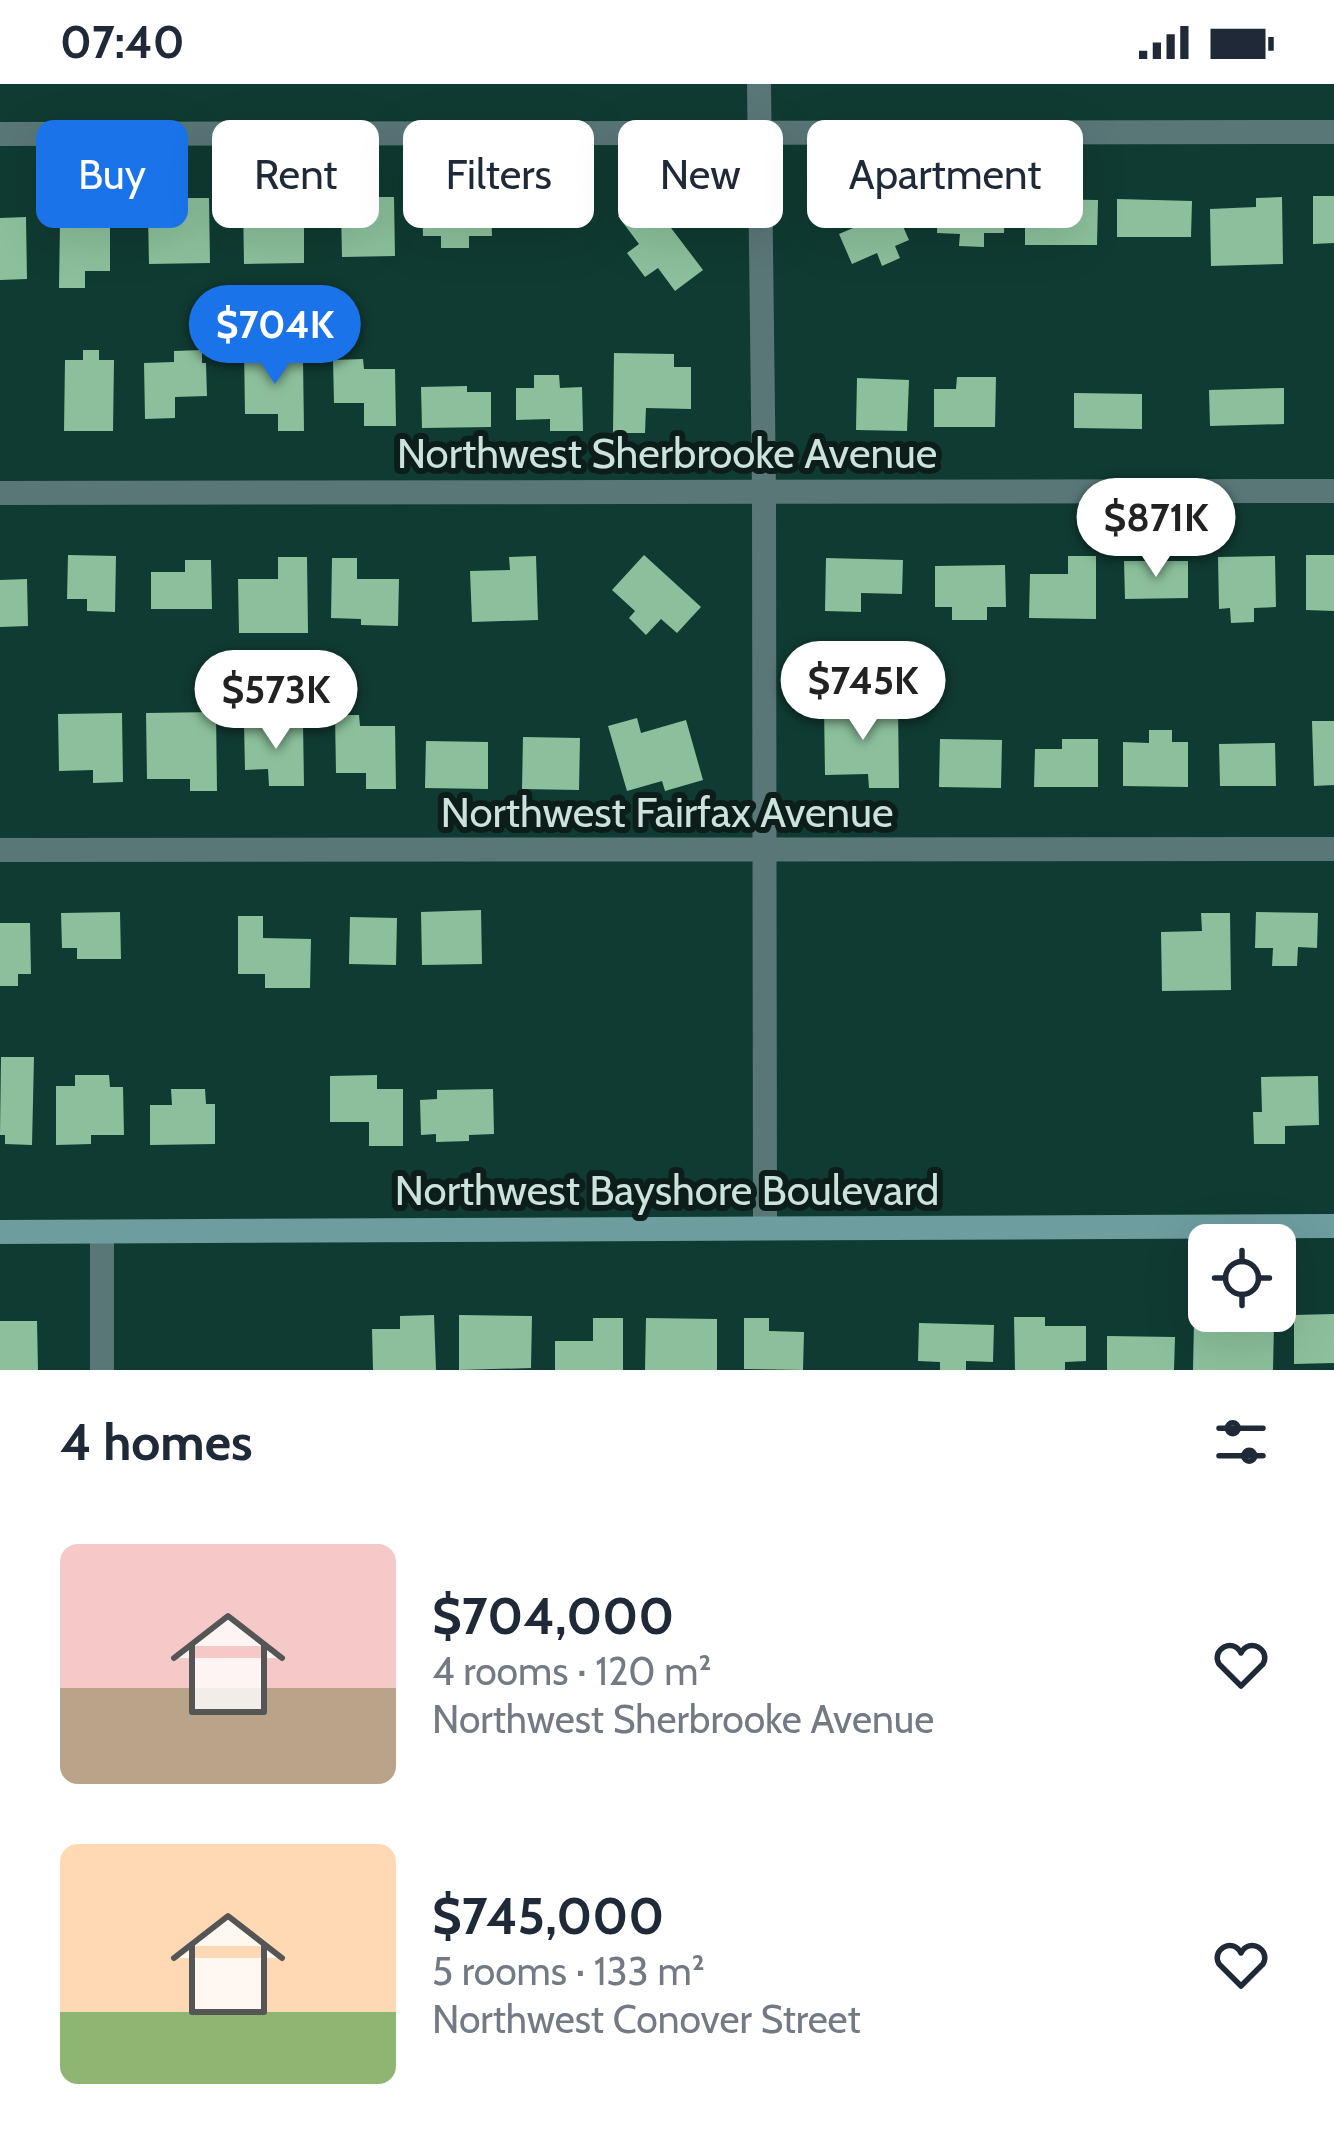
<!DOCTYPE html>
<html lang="en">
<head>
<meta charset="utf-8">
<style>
	:root { --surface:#fff; --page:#f6f6f7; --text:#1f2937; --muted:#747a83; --accent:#1a73e8 }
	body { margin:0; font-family:Cabin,sans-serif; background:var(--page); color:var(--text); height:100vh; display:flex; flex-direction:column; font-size:45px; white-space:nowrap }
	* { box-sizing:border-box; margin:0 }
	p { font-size:39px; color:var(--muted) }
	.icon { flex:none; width:66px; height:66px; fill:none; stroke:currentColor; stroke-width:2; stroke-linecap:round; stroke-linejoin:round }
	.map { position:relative; height:1286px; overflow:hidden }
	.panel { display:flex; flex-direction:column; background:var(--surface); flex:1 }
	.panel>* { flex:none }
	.top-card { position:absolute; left:36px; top:36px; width:1263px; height:108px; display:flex; gap:24px }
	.buttons { position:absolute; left:1188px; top:1140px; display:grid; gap:24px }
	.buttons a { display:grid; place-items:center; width:108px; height:108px; border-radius:18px; background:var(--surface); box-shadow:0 12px 48px #0002; font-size:60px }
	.price { position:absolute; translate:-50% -102px; padding:0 27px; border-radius:42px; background:#fff; color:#222; font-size:39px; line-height:78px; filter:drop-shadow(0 3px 6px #0008) }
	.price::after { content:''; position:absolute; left:50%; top:72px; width:36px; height:27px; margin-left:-18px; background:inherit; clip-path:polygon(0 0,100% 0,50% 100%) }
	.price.current { background:var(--accent); color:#fff }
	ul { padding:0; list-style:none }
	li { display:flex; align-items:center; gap:36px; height:300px; padding:0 60px }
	li span { display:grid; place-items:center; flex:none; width:336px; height:240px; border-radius:18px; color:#555 }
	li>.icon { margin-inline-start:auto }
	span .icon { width:144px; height:144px; fill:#fffc; stroke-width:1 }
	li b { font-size:51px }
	h2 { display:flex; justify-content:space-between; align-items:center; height:144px; padding:0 60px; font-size:51px }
	.pill { padding:0 42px; border-radius:18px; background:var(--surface); box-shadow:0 12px 48px #0002; font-size:42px; line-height:108px }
	.pill.current { background:var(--accent); color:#fff }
	.status { display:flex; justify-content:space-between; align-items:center; height:84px; padding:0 60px; background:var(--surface); direction:ltr }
	.status svg { height:33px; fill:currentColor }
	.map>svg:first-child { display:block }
	.building { fill:#8cc09c }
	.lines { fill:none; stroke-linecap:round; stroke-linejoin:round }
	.minor { stroke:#5a7778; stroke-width:24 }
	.secondary { stroke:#6d9d9f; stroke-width:24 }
	.labels { text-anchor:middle; stroke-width:12; stroke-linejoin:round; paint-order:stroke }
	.street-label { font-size:42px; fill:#cce2dc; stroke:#0d1e1a }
</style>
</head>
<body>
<div class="status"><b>07:40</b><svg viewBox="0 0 49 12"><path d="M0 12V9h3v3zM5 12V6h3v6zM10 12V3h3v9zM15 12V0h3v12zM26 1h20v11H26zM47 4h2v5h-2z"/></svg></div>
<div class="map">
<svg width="1334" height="1286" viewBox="0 0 1334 1286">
	<rect width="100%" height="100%" fill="#103b32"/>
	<g class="building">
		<polygon points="646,111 703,186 675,207 658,184 645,193 627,169 639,160 618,132"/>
		<polygon points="1313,112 1334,112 1334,159 1313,160"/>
		<polygon points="370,113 394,113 395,172 342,173 341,127 370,126"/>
		<polygon points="890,113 909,156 895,162 900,174 882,182 877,169 852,180 839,150 872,136 867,123"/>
		<polygon points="1282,113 1283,180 1211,182 1210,125 1256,123 1256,114"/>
		<polygon points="181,114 209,114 210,179 149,180 148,130 182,129"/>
		<polygon points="938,115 1005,117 1004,149 984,149 984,163 959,162 960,150 937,149"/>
		<polygon points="1025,115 1098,116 1097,161 1025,161"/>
		<polygon points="1117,115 1192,117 1191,153 1117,153"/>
		<polygon points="269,116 269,129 304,129 304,179 244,180 243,117"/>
		<polygon points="491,116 492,152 469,152 469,164 441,164 441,152 423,152 422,117"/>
		<polygon points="26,133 27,195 0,196 0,134"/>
		<polygon points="60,139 110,140 110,187 85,187 85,204 59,204"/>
		<polygon points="281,264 281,275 303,275 304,347 278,347 278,330 245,330 244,265"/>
		<polygon points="83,266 99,266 99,276 114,276 113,347 64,347 65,276 83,276"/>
		<polygon points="202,266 202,279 206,279 207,312 175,313 175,334 145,335 144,279 174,278 174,267"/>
		<polygon points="614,269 674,270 674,283 691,283 691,325 646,324 645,349 613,349"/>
		<polygon points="363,275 364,285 395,285 396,342 364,342 364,319 334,319 333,276"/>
		<polygon points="534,291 559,291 560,304 582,303 583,347 550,347 550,335 516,336 516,304 534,304"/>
		<polygon points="957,293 996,293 995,343 934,343 934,305 956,305"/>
		<polygon points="857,294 909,296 907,347 856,346"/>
		<polygon points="467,302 467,308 491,308 491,343 422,344 421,303"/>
		<polygon points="1284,304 1284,340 1210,342 1209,306"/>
		<polygon points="1074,309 1142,310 1142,345 1074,344"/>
		<polygon points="68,471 116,472 115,528 87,527 87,515 67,515"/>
		<polygon points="644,471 701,523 677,549 661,535 646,551 629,534 635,527 612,506"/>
		<polygon points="1306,471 1334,471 1334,527 1306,526"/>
		<polygon points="536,472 538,536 472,538 470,487 510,486 509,473"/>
		<polygon points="1068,472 1096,472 1096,535 1029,534 1030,490 1068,490"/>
		<polygon points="1275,472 1276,523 1254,524 1254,538 1231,539 1230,524 1219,525 1218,473"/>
		<polygon points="278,473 307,473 308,549 239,549 238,495 278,495"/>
		<polygon points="332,474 357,474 357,495 399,495 398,542 361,541 361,535 331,534"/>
		<polygon points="826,474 903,476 902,510 861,509 861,528 825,527"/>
		<polygon points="185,476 211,476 212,525 151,525 151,488 185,488"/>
		<polygon points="1124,477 1188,477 1188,514 1125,515"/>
		<polygon points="1005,481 1006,523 987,523 987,536 952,536 952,523 935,523 935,482"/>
		<polygon points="27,495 28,542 0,543 0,496"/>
		<polygon points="898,621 899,704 869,704 868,690 825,691 824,622"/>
		<polygon points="216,628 217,707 190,707 190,695 147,695 146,629"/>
		<polygon points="122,629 123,698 93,699 93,686 59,687 58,630"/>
		<polygon points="335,631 359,631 360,642 395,642 396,705 366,705 366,689 336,689"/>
		<polygon points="637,634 641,649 686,636 703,696 665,707 662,697 627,707 608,642"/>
		<polygon points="1312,637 1334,637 1334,701 1314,702"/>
		<polygon points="303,638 304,702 269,702 268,685 245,686 244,639"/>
		<polygon points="1149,646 1172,646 1172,658 1188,658 1188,703 1123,702 1123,658 1149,659"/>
		<polygon points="523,653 580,654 579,706 522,705"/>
		<polygon points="940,655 1002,656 1001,704 939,703"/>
		<polygon points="1062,655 1098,655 1098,703 1034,703 1035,665 1062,665"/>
		<polygon points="426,657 488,658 488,705 425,704"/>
		<polygon points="1275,659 1276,702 1220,702 1219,660"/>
		<polygon points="481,826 482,880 422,881 421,828"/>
		<polygon points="120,828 121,875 77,875 77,864 62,864 61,829"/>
		<polygon points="1256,828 1318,829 1317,864 1298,863 1297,882 1272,882 1273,864 1255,864"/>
		<polygon points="1201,829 1230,829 1231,906 1162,907 1161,848 1202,847"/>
		<polygon points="238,832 263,832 263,854 311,855 310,904 265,904 265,890 238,890"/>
		<polygon points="350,833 397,834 396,881 349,880"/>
		<polygon points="0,839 30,839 31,890 18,890 18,902 0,902"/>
		<polygon points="1,973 34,973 32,1061 5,1060 5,1051 0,1051"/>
		<polygon points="75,991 109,991 110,1003 123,1003 124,1051 91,1051 91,1060 56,1061 56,1002 75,1002"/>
		<polygon points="377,991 377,1005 403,1005 403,1062 369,1062 369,1038 330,1038 330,992"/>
		<polygon points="1318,992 1319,1041 1285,1042 1285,1060 1254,1060 1253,1028 1262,1028 1261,993"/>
		<polygon points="171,1005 205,1005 206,1020 215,1020 215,1060 150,1061 150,1021 172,1021"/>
		<polygon points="493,1005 494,1050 469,1051 469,1057 436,1058 436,1050 421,1051 420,1016 437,1015 437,1006"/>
		<polygon points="1334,1230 1334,1279 1294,1280 1294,1231"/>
		<polygon points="434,1231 436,1286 373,1286 372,1245 400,1245 400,1232"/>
		<polygon points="459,1231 532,1232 531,1284 459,1286"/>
		<polygon points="1014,1233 1045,1233 1045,1242 1086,1242 1086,1277 1065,1278 1065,1286 1015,1286"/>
		<polygon points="593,1234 623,1234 623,1286 555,1286 555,1257 593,1257"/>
		<polygon points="646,1234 717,1235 717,1286 645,1286"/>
		<polygon points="744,1234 769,1234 769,1247 804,1248 803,1286 744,1285"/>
		<polygon points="0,1237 37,1237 38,1286 0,1286"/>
		<polygon points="1194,1237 1274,1240 1273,1286 1193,1286"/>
		<polygon points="919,1239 994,1241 993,1278 966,1277 966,1286 940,1286 940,1278 918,1277"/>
		<polygon points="1107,1252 1175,1253 1174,1286 1107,1286"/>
	</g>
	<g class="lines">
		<g class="minor">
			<polyline points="759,0 764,408 765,1143"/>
			<polyline points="0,50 1334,48"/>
			<polyline points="0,409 1334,407"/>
			<polyline points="0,766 1334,765"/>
			<polyline points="102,1149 102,1286"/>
		</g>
		<polyline class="secondary" points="0,1148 1334,1142"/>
	</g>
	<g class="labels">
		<g class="street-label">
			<text x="667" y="384">Northwest Sherbrooke Avenue</text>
			<text x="667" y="743">Northwest Fairfax Avenue</text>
			<text x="667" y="1121">Northwest Bayshore Boulevard</text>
		</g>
	</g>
</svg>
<div class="buttons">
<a><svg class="icon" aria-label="locate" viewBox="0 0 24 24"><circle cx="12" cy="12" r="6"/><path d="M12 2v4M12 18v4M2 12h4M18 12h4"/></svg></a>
</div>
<b class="price current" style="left:275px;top:303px">$704K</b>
<b class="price" style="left:1156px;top:496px">$871K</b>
<b class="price" style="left:863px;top:659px">$745K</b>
<b class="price" style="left:276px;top:668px">$573K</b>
<div class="top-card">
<a class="pill current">Buy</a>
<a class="pill">Rent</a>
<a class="pill">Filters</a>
<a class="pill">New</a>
<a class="pill">Apartment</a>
</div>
</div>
<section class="panel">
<h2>4 homes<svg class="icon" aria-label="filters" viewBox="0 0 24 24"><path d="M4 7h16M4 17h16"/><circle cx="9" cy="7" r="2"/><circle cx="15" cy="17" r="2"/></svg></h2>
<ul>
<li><span style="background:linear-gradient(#f6c9c9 60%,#b9a48a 0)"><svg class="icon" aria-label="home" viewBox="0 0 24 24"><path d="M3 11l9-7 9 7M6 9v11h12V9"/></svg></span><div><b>$704,000</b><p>4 rooms · 120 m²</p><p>Northwest Sherbrooke Avenue</p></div><svg class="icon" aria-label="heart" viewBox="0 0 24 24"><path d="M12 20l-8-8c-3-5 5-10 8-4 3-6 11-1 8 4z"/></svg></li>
<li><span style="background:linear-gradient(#ffd9b3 70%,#8fb573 0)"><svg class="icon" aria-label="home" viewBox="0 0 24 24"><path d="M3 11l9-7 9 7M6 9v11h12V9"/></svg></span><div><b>$745,000</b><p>5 rooms · 133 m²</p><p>Northwest Conover Street</p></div><svg class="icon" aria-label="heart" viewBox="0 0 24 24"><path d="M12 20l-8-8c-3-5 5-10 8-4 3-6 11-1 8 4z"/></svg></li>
</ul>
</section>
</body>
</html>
